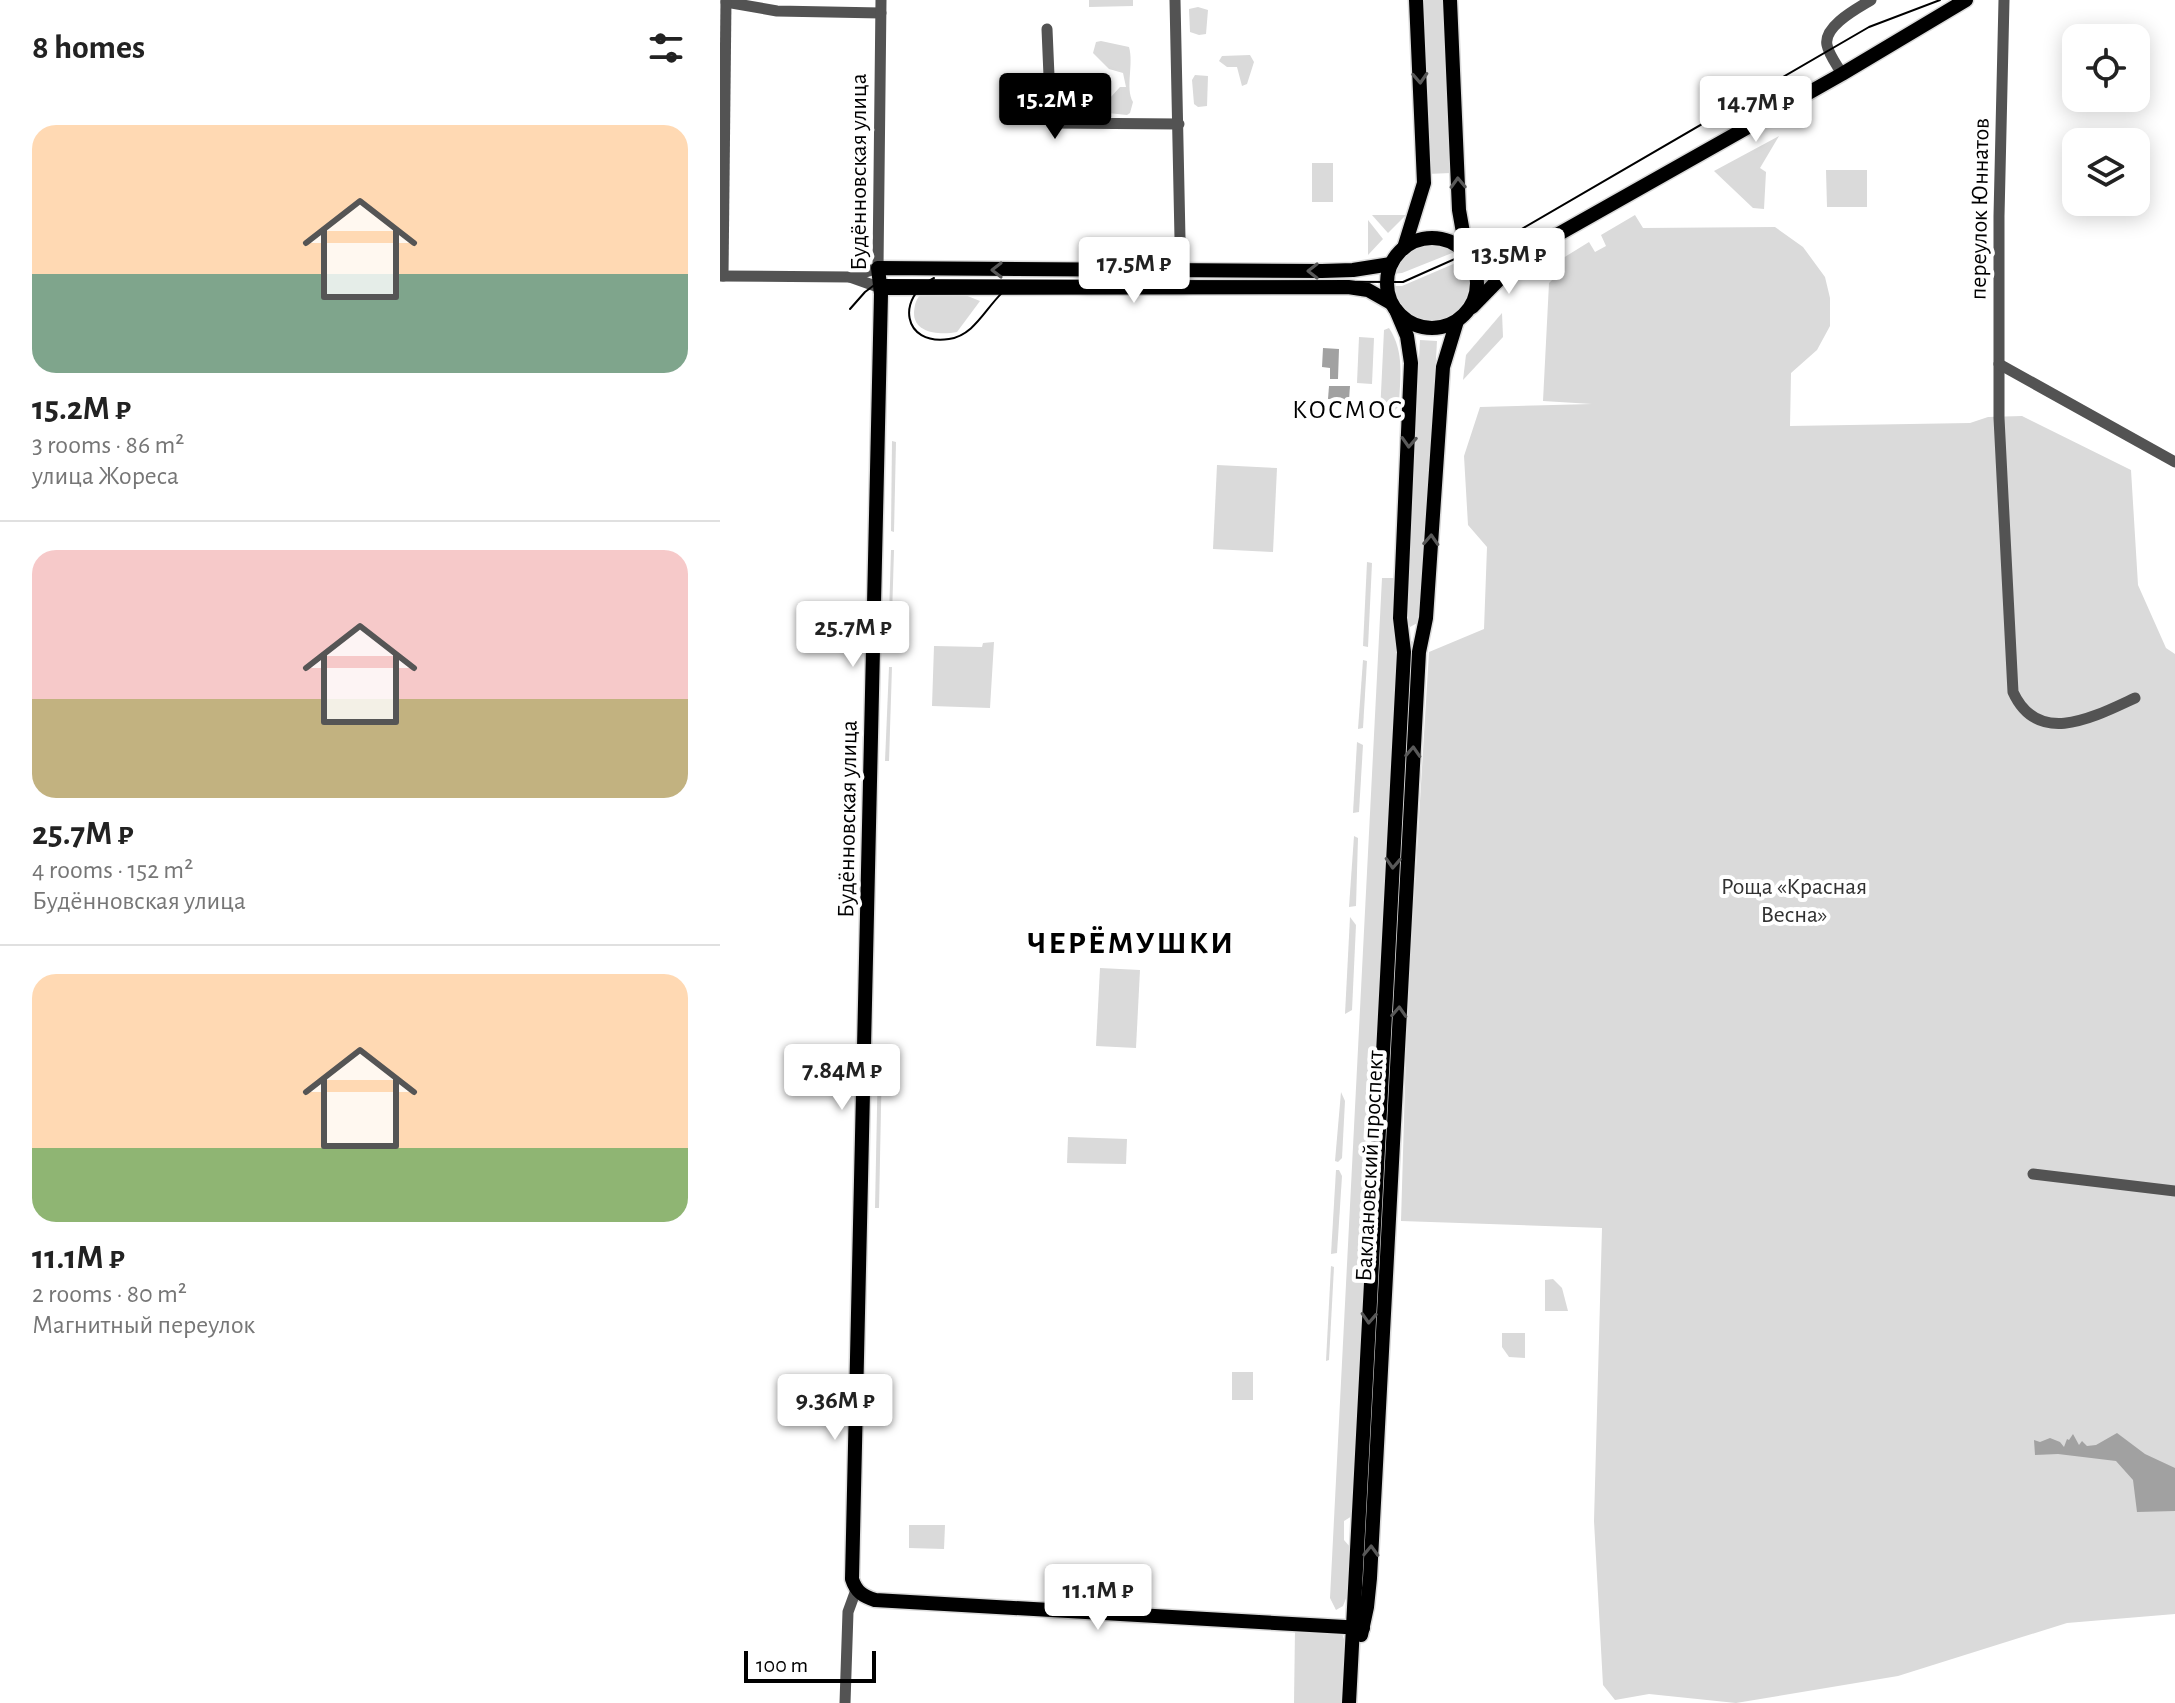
<!DOCTYPE html>
<html lang="en">
<head>
<meta charset="utf-8">
<style>
	:root { --surface:#fff; --page:#f6f6f6; --text:#222; --muted:#767676; --line:#e0e0e0; --accent:#000 }
	body { margin:0; font-family:"Alegreya Sans",sans-serif; background:var(--page); color:var(--text); height:100vh; display:flex; flex-direction:column; font-size:30px; white-space:nowrap }
	* { box-sizing:border-box; margin:0 }
	p { font-size:26px; color:var(--muted) }
	.icon { flex:none; width:44px; height:44px; fill:none; stroke:currentColor; stroke-width:2; stroke-linecap:round; stroke-linejoin:round }
	.map { position:relative; flex:1; overflow:hidden }
	.sheet { display:flex; flex-direction:column; background:var(--surface); width:720px }
	.sheet>* { flex:none }
	.tools { position:absolute; left:1342px; top:24px; display:grid; gap:16px }
	.tools a { display:grid; place-items:center; width:88px; height:88px; border-radius:16px; background:var(--surface); box-shadow:0 4px 20px #0003; font-size:40px }
	.scale { position:absolute; left:24px; bottom:20px; width:132px; box-sizing:border-box; padding-left:8px; border:4px solid #000; border-top:0; font-size:22px; line-height:28px; white-space:nowrap; color:#000; -webkit-text-stroke:6px #fff; paint-order:stroke }
	.price { position:absolute; translate:-50% -68px; padding:0 18px; border-radius:8px; background:#fff; color:#222; font-size:26px; line-height:52px; filter:drop-shadow(0 2px 4px #0008) }
	.price::after { content:''; position:absolute; left:50%; top:48px; width:24px; height:18px; margin-left:-12px; background:inherit; clip-path:polygon(0 0,100% 0,50% 100%) }
	.price.active { background:var(--accent); color:#fff }
	ul { padding:0; list-style:none }
	li { display:grid; align-content:center; gap:16px; height:424px; padding:0 32px }
	li+li { border-top:2px solid var(--line) }
	li span { display:grid; place-items:center; height:248px; border-radius:24px; color:#555 }
	li>.icon { margin-inline-start:auto }
	span .icon { width:144px; height:144px; fill:#fffc; stroke-width:1 }
	li b { font-size:34px }
	h2 { display:flex; justify-content:space-between; align-items:center; height:96px; padding:0 32px; font-size:34px }
	main { display:flex; flex:1; min-height:0 }
	.map>svg:first-child { display:block }
	.green { fill:#dadada }
	.water { fill:#a1a1a1 }
	.lines { fill:none; stroke-linecap:round; stroke-linejoin:round }
	.major-casing { stroke:#dbdbdb; stroke-width:17 }
	.minor { stroke:#535353; stroke-width:11 }
	.major { stroke:#000; stroke-width:14 }
	.tram { stroke:#000; stroke-width:2 }
	.oneway { stroke:#595959 }
	.labels { text-anchor:middle; stroke-width:8; stroke-linejoin:round; paint-order:stroke }
	.street-label { font-size:24px; fill:#000; stroke:#fff }
	.park-label { font-size:24px; fill:#313131; stroke:#fff }
	.neighbourhood-label { font-size:26px; letter-spacing:2px; fill:#000; stroke:#fff }
	.district-label { font-size:32px; font-weight:bold; letter-spacing:2px; fill:#000; stroke:#fff }
</style>
</head>
<body>
<main>
<section class="sheet">
<h2>8 homes<svg class="icon" aria-label="filters" viewBox="0 0 24 24"><path d="M4 7h16M4 17h16"/><circle cx="9" cy="7" r="2"/><circle cx="15" cy="17" r="2"/></svg></h2>
<ul>
<li><span style="background:linear-gradient(#ffd9b3 60%,#7fa58c 0)"><svg class="icon" aria-label="home" viewBox="0 0 24 24"><path d="M3 11l9-7 9 7M6 9v11h12V9"/></svg></span><div><b>15.2M ₽</b><p>3 rooms · 86 m²</p><p>улица Жореса</p></div></li>
<li><span style="background:linear-gradient(#f6c9c9 60%,#c2b280 0)"><svg class="icon" aria-label="home" viewBox="0 0 24 24"><path d="M3 11l9-7 9 7M6 9v11h12V9"/></svg></span><div><b>25.7M ₽</b><p>4 rooms · 152 m²</p><p>Будённовская улица</p></div></li>
<li><span style="background:linear-gradient(#ffd9b3 70%,#8fb573 0)"><svg class="icon" aria-label="home" viewBox="0 0 24 24"><path d="M3 11l9-7 9 7M6 9v11h12V9"/></svg></span><div><b>11.1M ₽</b><p>2 rooms · 80 m²</p><p>Магнитный переулок</p></div></li>
</ul>
</section>
<div class="map">
<svg width="1455" height="1703" viewBox="0 0 1455 1703">
	<rect width="100%" height="100%" fill="#fff"/>
	<g class="green">
		<polygon points="369,0 413,0 413,6 369,7"/>
		<polygon points="701,0 724,0 731,173 707,174"/>
		<polygon points="478,7 488,10 486,34 479,35 470,32 469,9"/>
		<path d="M381 41 409 47C414 64 405 88 413 102L410 113 407 115 378 112 374 109 376 103 390 98 400 87H406L403 73 389 69 373 53 376 42Z"/>
		<polygon points="530,55 534,62 527,84 522,86 517,67 507,67 499,61 502,56"/>
		<polygon points="475,75 488,76 487,106 478,107 474,104 472,80"/>
		<polygon points="1059,136 1040,168 1046,172 1044,209 1033,208 994,171"/>
		<rect x="592" y="163" width="21" height="39"/>
		<polygon points="1106,170 1147,170 1147,207 1107,207"/>
		<polygon points="652,215 686,215 668,233"/>
		<polygon points="915,215 923,228 1055,227 1083,247 1105,277 1110,298 1110,326 1097,350 1071,373 1070,426 1250,423 1268,417 1302,416 1411,470 1418,585 1446,648 1455,654 1455,1614 1347,1623 1178,1676 1016,1703 929,1694 895,1700 883,1685 874,1521 882,1228 681,1221 687,1016 709,652 764,629 767,547 748,525 744,456 760,407 872,404 823,401 829,283 840,272 835,263 869,242 875,252 886,246 881,235"/>
		<polygon points="648,220 663,239 648,255"/>
		<path d="M710 242 724 244 737 251 682 273 672 274C679 255 690 246 710 242Z"/>
		<path d="M745 259C774 321 688 352 671 286H682Z"/>
		<path d="M202 293H240L260 301 237 332C221 335 193 334 194 312 195 303 196 299 202 293Z"/>
		<polygon points="782,313 783,337 743,380 746,355"/>
		<path d="M669 328C685 352 680 379 679 406L671 414H660L664 330Z"/>
		<polygon points="639,337 654,338 652,384 637,383"/>
		<polygon points="700,340 717,341 701,621 690,627 686,619"/>
		<polygon points="172,441 176,442 174,532 171,531"/>
		<polygon points="497,465 557,468 553,552 493,549"/>
		<polygon points="171,550 174,550 171,650 168,650"/>
		<polygon points="647,562 652,563 648,647 643,646"/>
		<polygon points="662,578 677,578 678,648 632,1516 624,1521 624,1540 630,1547 627,1596 623,1606 616,1610 610,1598"/>
		<polygon points="690,641 695,642 646,1559 642,1559"/>
		<polygon points="274,642 270,708 212,706 214,646 262,647 263,643"/>
		<polygon points="643,660 647,661 643,728 638,729"/>
		<polygon points="169,667 172,667 169,761 165,761"/>
		<polygon points="637,742 643,745 639,812 633,813"/>
		<polygon points="634,836 638,838 636,906 629,907"/>
		<polygon points="630,917 636,925 632,1010 625,1014"/>
		<polygon points="380,968 420,970 416,1048 376,1046"/>
		<polygon points="158,1060 162,1060 159,1208 155,1208"/>
		<polygon points="621,1092 625,1101 622,1158 618,1162 615,1161"/>
		<polygon points="348,1137 407,1139 406,1164 347,1163"/>
		<polygon points="616,1170 619,1170 622,1176 617,1253 611,1254"/>
		<polygon points="611,1266 614,1267 609,1360 606,1361"/>
		<polygon points="833,1279 842,1288 848,1311 825,1311 825,1280"/>
		<polygon points="782,1333 805,1333 805,1358 789,1357 782,1347"/>
		<rect x="512" y="1372" width="21" height="28"/>
		<polygon points="189,1525 225,1525 224,1549 189,1548"/>
		<polygon points="575,1629 622,1633 626,1646 622,1703 574,1703"/>
	</g>
	<g class="water">
		<polygon points="603,348 619,349 618,379 610,379 610,368 602,367"/>
		<polygon points="609,386 630,386 629,400 608,399"/>
		<polygon points="1397,1433 1425,1454 1455,1468 1455,1511 1417,1512 1413,1480 1396,1461 1338,1454 1315,1455 1314,1440 1320,1442 1330,1438 1340,1442 1344,1447 1347,1439 1349,1440 1353,1434 1359,1445 1362,1441 1367,1446 1376,1445"/>
	</g>
	<g class="lines">
		<g class="major-casing">
			<g id="major">
				<polyline points="730,0 739,210 747,255"/>
				<circle cx="712" cy="283" r="45"/>
				<polyline points="684,248 704,183 696,0"/>
				<path d="M752 265C771 276 788 262 805 253L1122 74 1246 0"/>
				<polyline points="161,288 628,287 648,290 671,303"/>
				<polyline points="752,307 793,265"/>
				<path d="M643 1628 155 1600C143 1596 136 1592 132 1579L161 294 158 268 602 271 633 270 671 264"/>
				<polyline points="641,1635 647,1607 650,1578 699,652 706,618 723,367 737,321"/>
				<polyline points="629,1703 684,652 680,618 691,363 687,336 676,310"/>
			</g>
		</g>
		<g class="minor">
			<polyline points="455,0 461,286"/>
			<path d="M1284 0 1279 216V418L1293 692C1318 747 1374 717 1415 698"/>
			<polyline points="6,2 57,11 161,13"/>
			<polyline points="327,29 331,123 459,124"/>
			<path d="M1122 74C1117 65 1109 55 1107 45 1103 26 1138 8 1151 0"/>
			<polyline points="0,276 130,277 161,288"/>
			<polyline points="3,276 6,0"/>
			<polyline points="130,277 158,268 161,0"/>
			<polyline points="1279,364 1455,462"/>
			<polyline points="1313,1174 1455,1191"/>
			<polyline points="125,1703 128,1612 136,1590"/>
		</g>
		<use href="#major" class="major"/>
		<g class="tram">
			<path d="M214 278C176 297 182 346 229 339 262 334 270 291 301 281"/>
			<polyline points="130,309 145,292 161,280 683,282 800,230 1149,27 1220,0"/>
		</g>
	</g>
	<defs><path id="oneway-chevron" d="M-2-3.5L2.5 0L-2 3.5" fill="none" stroke-width="1.6" stroke-linecap="round" stroke-linejoin="round" transform="scale(2)"/></defs>
	<g class="oneway">
		<use href="#oneway-chevron" transform="translate(700 78) rotate(87)"/>
		<use href="#oneway-chevron" transform="translate(738 183) rotate(-92)"/>
		<use href="#oneway-chevron" transform="translate(277 270) rotate(-180)"/>
		<use href="#oneway-chevron" transform="translate(593 271) rotate(-180)"/>
		<use href="#oneway-chevron" transform="translate(689 442) rotate(93)"/>
		<use href="#oneway-chevron" transform="translate(711 540) rotate(-87)"/>
		<use href="#oneway-chevron" transform="translate(693 752) rotate(-87)"/>
		<use href="#oneway-chevron" transform="translate(673 863) rotate(93)"/>
		<use href="#oneway-chevron" transform="translate(679 1012) rotate(-87)"/>
		<use href="#oneway-chevron" transform="translate(649 1318) rotate(93)"/>
		<use href="#oneway-chevron" transform="translate(651 1551) rotate(-88)"/>
	</g>
	<g class="labels">
		<g class="street-label">
			<text transform="translate(138 172) rotate(-90)" y="8">Будённовская улица</text>
			<text transform="translate(1259 209) rotate(-89)" y="8">переулок Юннатов</text>
			<text transform="translate(127 819) rotate(-89)" y="8">Будённовская улица</text>
			<text transform="translate(649 1166) rotate(-87)" y="8">Баклановский проспект</text>
		</g>
		<g class="park-label">
			<text x="1074" y="894">Роща «Красная<tspan x="1074" dy="28">Весна»</tspan></text>
		</g>
		<g class="neighbourhood-label">
			<text x="628" y="418">КОСМОС</text>
		</g>
		<g class="district-label">
			<text x="411" y="953">ЧЕРЁМУШКИ</text>
		</g>
	</g>
</svg>
<div class="tools">
<a><svg class="icon" aria-label="locate" viewBox="0 0 24 24"><circle cx="12" cy="12" r="6"/><path d="M12 2v4M12 18v4M2 12h4M18 12h4"/></svg></a>
<a><svg class="icon" aria-label="layers" viewBox="0 0 24 24"><path d="M12 4l9 5-9 5-9-5zM3 14l9 5 9-5"/></svg></a>
</div>
<div class="scale">100 m</div>
<b class="price active" style="left:335px;top:141px">15.2M ₽</b>
<b class="price" style="left:1036px;top:144px">14.7M ₽</b>
<b class="price" style="left:789px;top:296px">13.5M ₽</b>
<b class="price" style="left:414px;top:305px">17.5M ₽</b>
<b class="price" style="left:133px;top:669px">25.7M ₽</b>
<b class="price" style="left:122px;top:1112px">7.84M ₽</b>
<b class="price" style="left:115px;top:1442px">9.36M ₽</b>
<b class="price" style="left:378px;top:1632px">11.1M ₽</b>
</div>
</main>
</body>
</html>
